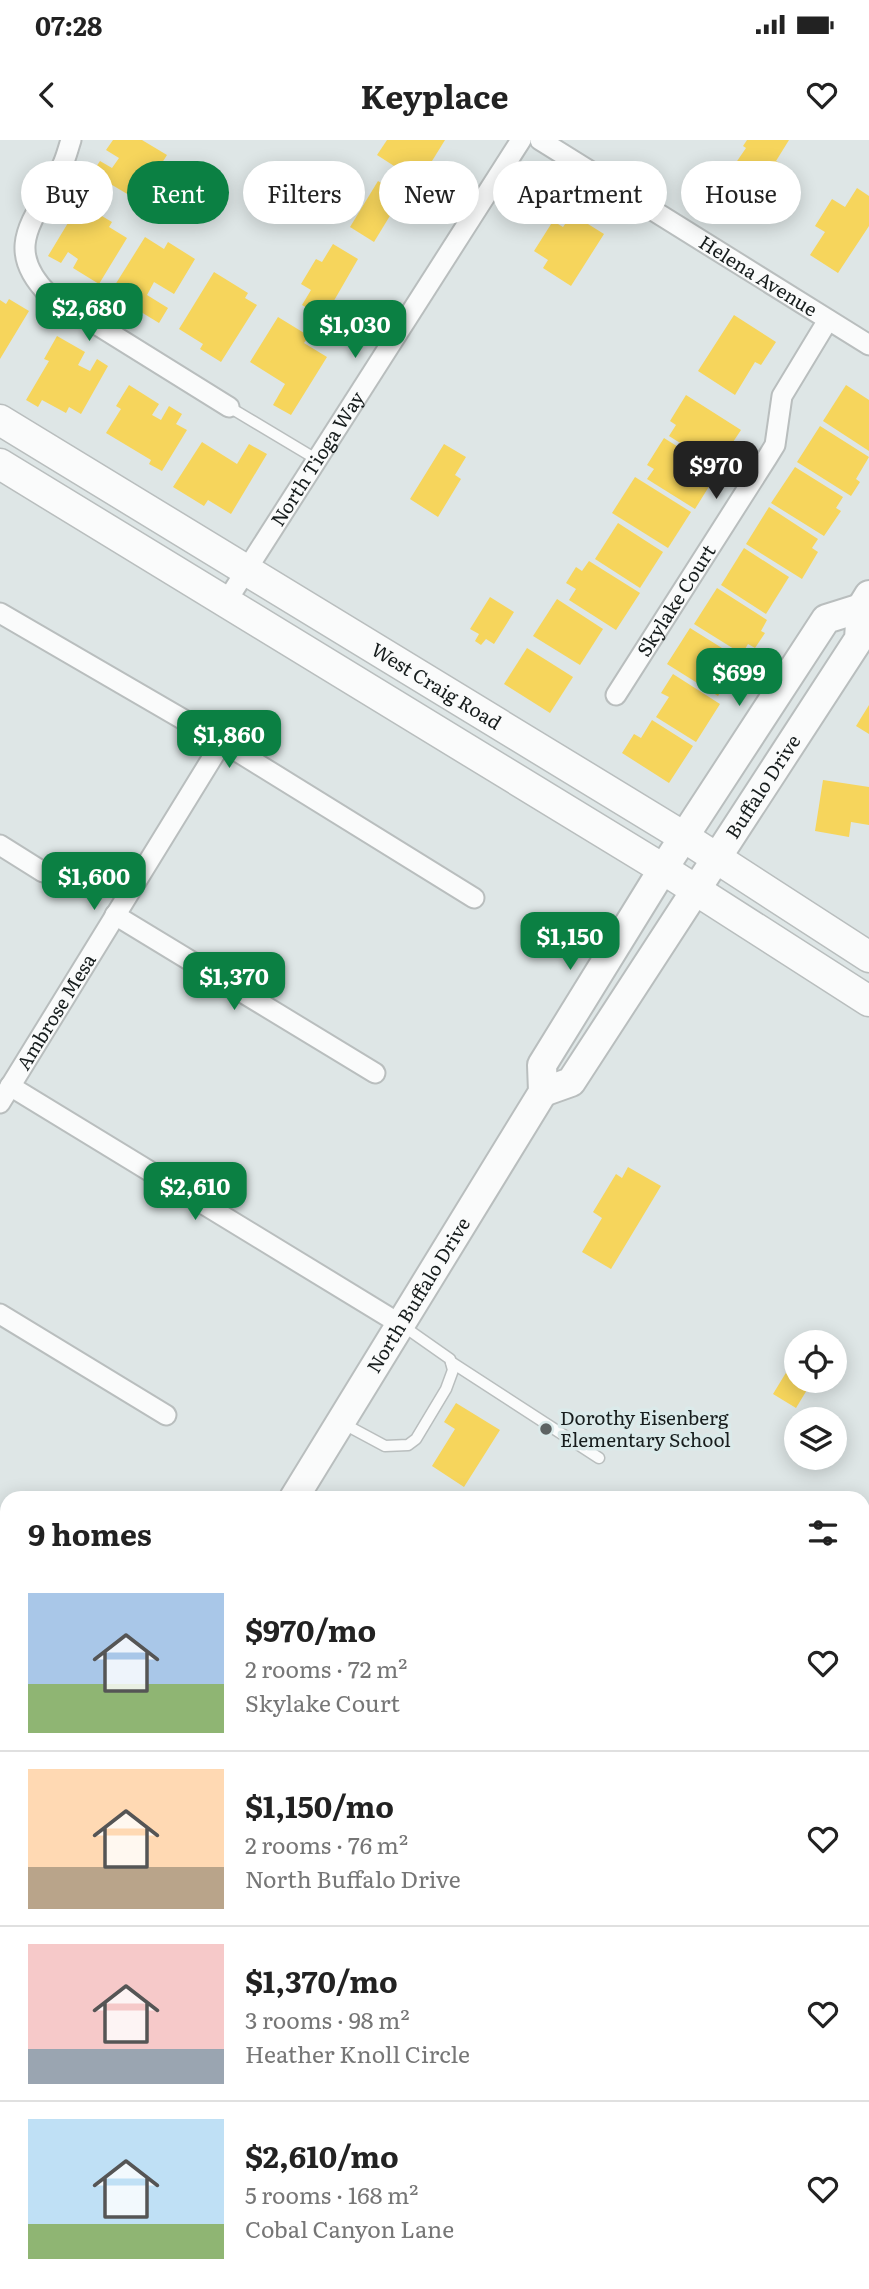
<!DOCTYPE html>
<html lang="en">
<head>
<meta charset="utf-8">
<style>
	:root { --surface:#fff; --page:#f6f6f6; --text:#222; --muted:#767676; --line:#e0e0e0; --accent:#0b8043 }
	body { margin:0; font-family:Literata,serif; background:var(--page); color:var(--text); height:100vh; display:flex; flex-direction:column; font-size:26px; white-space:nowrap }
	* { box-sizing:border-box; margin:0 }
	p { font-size:23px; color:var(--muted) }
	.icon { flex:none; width:38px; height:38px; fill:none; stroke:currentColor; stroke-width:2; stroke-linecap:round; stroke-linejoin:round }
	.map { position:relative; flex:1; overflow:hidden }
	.sheet { position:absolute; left:0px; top:1351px; width:870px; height:798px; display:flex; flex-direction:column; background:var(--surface); border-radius:21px 21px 0 0; box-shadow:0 4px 18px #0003 }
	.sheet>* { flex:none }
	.hud { position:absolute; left:21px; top:21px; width:828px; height:63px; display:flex; gap:14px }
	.fabs { position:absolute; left:784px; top:1190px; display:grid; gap:14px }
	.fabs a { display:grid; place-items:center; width:63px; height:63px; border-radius:50%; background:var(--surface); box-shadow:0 4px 18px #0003; font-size:35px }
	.price { position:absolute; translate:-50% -60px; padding:0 16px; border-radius:14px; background:var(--accent); color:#fff; font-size:23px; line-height:46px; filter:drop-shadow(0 2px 4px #0008) }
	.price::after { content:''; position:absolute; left:50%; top:42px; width:21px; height:16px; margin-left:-10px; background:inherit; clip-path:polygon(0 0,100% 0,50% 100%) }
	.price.current { background:#222; color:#fff }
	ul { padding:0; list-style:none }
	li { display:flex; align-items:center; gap:21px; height:175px; padding:0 28px }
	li+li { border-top:2px solid var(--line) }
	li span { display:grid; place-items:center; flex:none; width:196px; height:140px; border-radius:0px; color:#555 }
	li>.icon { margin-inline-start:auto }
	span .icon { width:84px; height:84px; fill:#fffc; stroke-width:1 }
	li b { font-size:30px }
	h2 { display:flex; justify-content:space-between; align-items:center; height:84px; padding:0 28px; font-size:30px }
	.chip { padding:0 24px; border-radius:32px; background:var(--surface); box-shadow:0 4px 18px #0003; font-size:24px; line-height:63px }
	.chip.current { background:var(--accent); color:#fff }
	.status { display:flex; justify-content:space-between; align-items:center; height:49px; padding:0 35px; background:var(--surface); direction:ltr }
	.status svg { height:19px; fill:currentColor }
	header { display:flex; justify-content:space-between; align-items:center; height:91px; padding:0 28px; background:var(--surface); font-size:32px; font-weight:700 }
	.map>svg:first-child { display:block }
	.built { fill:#c9d9d9 }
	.homes { fill:#f6d55c }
	.schools { fill:#4393c3 }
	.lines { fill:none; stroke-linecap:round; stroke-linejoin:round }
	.service-casing { stroke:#b9bebe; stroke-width:13 }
	.minor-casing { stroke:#b9bebe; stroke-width:23 }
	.tertiary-casing { stroke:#b9bebe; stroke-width:28 }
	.secondary-casing { stroke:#b9bebe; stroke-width:32 }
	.primary-casing { stroke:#b9bebe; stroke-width:33 }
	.service { stroke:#fafbfb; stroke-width:10 }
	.minor { stroke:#fafbfb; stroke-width:19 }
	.tertiary { stroke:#fafbfb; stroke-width:24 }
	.secondary { stroke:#fafbfb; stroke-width:28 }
	.primary { stroke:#fafbfb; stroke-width:30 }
	.poi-dot { fill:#5d6363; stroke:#dbeaea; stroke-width:2.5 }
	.labels { text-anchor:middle; stroke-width:7; stroke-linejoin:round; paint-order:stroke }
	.street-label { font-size:19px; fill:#171d1d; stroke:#dbeaea }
	.poi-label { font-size:19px; fill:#171d1d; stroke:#dbeaea; text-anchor:start }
</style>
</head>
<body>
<div class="status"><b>07:28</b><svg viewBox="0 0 49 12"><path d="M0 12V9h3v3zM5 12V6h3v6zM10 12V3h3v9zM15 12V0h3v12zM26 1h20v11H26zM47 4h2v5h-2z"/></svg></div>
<header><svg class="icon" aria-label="back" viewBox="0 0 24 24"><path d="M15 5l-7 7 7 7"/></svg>Keyplace<svg class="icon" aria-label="heart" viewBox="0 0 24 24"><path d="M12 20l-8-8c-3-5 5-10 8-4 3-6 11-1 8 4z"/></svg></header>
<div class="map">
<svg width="869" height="2149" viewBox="0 0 869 2149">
	<rect width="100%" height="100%" fill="#dee6e6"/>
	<polygon class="built" points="863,2130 869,2134 869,2149 498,2149 502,2142 863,2142"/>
	<g class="homes">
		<polygon points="113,0 142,0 167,15 160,26 171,33 156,58 145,51 139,61 92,33 100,21 112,28 119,18 106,10"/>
		<polygon points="387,0 445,0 419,42 377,15"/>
		<polygon points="747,0 789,0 776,21 783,25 772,43 762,37 747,61 715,40 726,22 733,27 746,8 743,6"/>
		<polygon points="378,41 402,56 374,102 350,87"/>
		<polygon points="857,48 869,56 869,86 838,133 810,115 825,92 815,86 832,59 845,67"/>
		<polygon points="77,68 87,74 90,69 112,82 109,87 127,98 99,144 73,128 78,119 68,112 61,123 48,116"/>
		<polygon points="572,74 604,94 571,146 543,128 548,120 534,111 553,81 563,87"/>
		<polygon points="145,97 164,109 168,102 195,119 174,154 154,142 147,155 168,168 159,183 110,153"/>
		<polygon points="333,104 358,119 324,178 302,165 311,150 301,144 316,119 322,122"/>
		<polygon points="214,132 248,153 245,158 257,165 221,222 200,209 203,204 179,189"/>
		<polygon points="9,159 29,171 0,219 0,160 6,164"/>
		<polygon points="734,175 776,202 761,225 755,222 735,255 698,231"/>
		<polygon points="278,177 309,196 304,203 327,217 291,275 273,265 285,244 250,222"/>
		<polygon points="57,196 85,212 78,225 90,231 97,219 108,226 81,274 69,267 66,273 42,260 38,267 26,260 49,221 44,219"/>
		<polygon points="129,245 159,264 152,275 161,280 169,266 182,274 176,284 187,290 162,331 149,324 151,320 106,293 121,269 116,266"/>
		<polygon points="846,245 869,260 869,311 823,281"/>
		<polygon points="686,255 741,290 717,326 669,296 676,285 670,281"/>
		<polygon points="820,286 869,317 856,339 860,342 851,356 797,322"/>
		<polygon points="664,298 718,332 695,369 647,339 654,329 647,325"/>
		<polygon points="202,302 237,324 249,304 267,314 231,374 208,360 204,366 173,347"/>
		<polygon points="444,304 466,317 455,335 461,339 438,377 410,359"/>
		<polygon points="795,327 843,357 836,368 841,371 824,396 771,363"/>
		<polygon points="635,337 691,372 668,408 612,373"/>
		<polygon points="769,367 818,399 812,408 818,412 802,439 746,404"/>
		<polygon points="618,383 663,412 640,448 595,419"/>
		<polygon points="744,408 789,437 766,474 721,445"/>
		<polygon points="589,421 640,453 616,490 569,460 576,449 566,443 576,427 582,431"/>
		<polygon points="717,448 767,480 761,491 765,493 755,508 748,504 742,514 694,484"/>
		<polygon points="490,457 514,472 494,504 486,499 481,505 475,501 479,494 470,489"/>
		<polygon points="557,459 603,489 580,525 533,496"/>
		<polygon points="690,488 738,518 731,530 738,534 728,549 724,546 718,556 667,524"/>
		<polygon points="527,508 573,537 550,573 504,544"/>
		<polygon points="673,534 720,564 696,602 656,577 669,557 661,553"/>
		<polygon points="869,565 869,594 856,586"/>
		<polygon points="652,580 693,606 669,643 622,613 634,594 641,598"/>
		<polygon points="823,640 869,647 869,685 851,682 849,697 815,691"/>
		<polygon points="628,1027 661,1046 611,1129 582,1112 602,1078 593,1072 616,1034 622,1038"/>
		<polygon points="787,1231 796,1237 796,1241 803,1241 810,1245 796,1268 773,1254"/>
		<polygon points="456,1263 500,1290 464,1347 432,1326 455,1289 444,1282"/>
		<polygon points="863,1678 869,1681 869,1739 863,1750"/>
		<polygon points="0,2046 7,2051 7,2088 0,2100"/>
		<polygon points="73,2142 137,2142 133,2149 85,2149"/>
		<polygon points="279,2142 324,2142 332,2147 330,2149 286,2149 278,2144"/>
		<polygon points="367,2142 392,2142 403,2149 363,2149"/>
	</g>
	<polygon class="schools" points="647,2142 767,2142 779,2149 642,2149"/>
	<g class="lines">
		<g class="service-casing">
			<g id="service">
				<polyline points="229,267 316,319"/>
				<polyline points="451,1222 599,1318"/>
				<polyline points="344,1284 385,1306 408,1305 416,1299 446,1249 453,1230 450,1219 403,1186"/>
			</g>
		</g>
		<g class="minor-casing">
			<g id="minor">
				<path d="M71 0C68 9 66 18 62 26 37 78 0 106 49 155L229 267"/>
				<path id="s1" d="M540 0 869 205"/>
				<path id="s2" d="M226 462 521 0"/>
				<polyline points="0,473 222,602 474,758"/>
				<path id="s3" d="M616 555 767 318 775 305 782 256 828 180"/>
				<polyline points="0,705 43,732"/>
				<polyline points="115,775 375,933"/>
				<polyline points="10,946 400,1184"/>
				<path id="s4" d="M0 963 222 602"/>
				<polyline points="0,1174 166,1275"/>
				<polyline points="0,1409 7,1413"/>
				<polyline points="863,1514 869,1504"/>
				<polyline points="0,2004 7,2008"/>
				<polyline points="214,2142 225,2149"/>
				<polyline points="12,2149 16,2142"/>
			</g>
		</g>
		<g class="tertiary-casing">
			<g id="tertiary">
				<polyline points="0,1553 7,1557"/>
				<polyline points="863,2104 869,2108"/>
				<polyline points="484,2149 488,2142"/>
			</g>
		</g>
		<g class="secondary-casing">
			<g id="secondary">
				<path id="s5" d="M543 952 571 942 859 499 861 468 869 455"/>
				<path id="s6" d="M294 1358 543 952 542 925 663 729 826 479 861 468"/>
				<polyline points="0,1847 7,1835"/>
			</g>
		</g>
		<g class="primary-casing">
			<g id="primary">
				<path id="s7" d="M0 280 684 697 869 817"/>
				<polyline points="0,324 663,729 869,861"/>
			</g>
		</g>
		<use href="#service" class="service"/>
		<use href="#minor" class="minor"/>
		<use href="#tertiary" class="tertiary"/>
		<use href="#secondary" class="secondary"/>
		<use href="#primary" class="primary"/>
	</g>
	<circle class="poi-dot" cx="546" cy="1289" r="7"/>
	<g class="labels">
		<g class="street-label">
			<text dy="7" stroke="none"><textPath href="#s1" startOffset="257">Helena Avenue</textPath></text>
			<text dy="7" stroke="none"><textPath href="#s2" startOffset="170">North Tioga Way</textPath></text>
			<text dy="7" stroke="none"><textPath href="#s3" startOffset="112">Skylake Court</textPath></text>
			<text dy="7" stroke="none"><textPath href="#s7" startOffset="511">West Craig Road</textPath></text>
			<text dy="7" stroke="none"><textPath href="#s5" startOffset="382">Buffalo Drive</textPath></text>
			<text dy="7" stroke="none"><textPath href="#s4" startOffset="107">Ambrose Mesa</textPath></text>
			<text dy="7" stroke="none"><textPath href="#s6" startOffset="238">North Buffalo Drive</textPath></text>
		</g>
		<g class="poi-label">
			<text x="560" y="1285">Dorothy Eisenberg<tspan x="560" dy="22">Elementary School</tspan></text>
		</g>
	</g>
</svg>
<div class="fabs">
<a><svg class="icon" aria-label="locate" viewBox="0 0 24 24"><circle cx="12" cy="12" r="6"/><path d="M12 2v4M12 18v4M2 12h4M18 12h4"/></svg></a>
<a><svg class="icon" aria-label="layers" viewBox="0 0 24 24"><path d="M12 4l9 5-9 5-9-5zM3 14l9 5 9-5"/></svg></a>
</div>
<b class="price" style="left:89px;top:203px">$2,680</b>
<b class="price" style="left:355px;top:220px">$1,030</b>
<b class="price current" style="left:716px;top:361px">$970</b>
<b class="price" style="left:739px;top:568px">$699</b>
<b class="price" style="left:229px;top:630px">$1,860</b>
<b class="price" style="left:94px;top:772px">$1,600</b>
<b class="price" style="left:570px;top:832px">$1,150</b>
<b class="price" style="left:234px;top:872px">$1,370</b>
<b class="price" style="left:195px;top:1082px">$2,610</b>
<div class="hud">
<a class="chip">Buy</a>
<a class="chip current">Rent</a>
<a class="chip">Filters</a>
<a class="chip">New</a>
<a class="chip">Apartment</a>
<a class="chip">House</a>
</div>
<section class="sheet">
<h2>9 homes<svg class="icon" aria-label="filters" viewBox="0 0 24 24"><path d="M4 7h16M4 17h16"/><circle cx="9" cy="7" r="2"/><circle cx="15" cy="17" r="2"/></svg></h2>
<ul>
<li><span style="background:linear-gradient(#a9c7e8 65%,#8fb573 0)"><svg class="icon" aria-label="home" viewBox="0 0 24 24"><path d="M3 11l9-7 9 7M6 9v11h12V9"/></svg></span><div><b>$970/mo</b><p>2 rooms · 72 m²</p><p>Skylake Court</p></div><svg class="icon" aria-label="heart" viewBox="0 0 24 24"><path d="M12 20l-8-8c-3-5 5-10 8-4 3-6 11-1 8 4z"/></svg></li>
<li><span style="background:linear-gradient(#ffd9b3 70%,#b9a48a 0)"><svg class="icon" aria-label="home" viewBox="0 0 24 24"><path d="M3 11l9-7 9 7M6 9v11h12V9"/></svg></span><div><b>$1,150/mo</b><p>2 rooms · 76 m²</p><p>North Buffalo Drive</p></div><svg class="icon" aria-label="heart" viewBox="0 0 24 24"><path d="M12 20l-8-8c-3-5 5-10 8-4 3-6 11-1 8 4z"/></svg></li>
<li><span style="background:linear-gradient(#f6c9c9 75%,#9aa5b1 0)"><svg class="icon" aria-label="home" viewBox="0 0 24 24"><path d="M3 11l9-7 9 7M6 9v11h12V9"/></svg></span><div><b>$1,370/mo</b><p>3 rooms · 98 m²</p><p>Heather Knoll Circle</p></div><svg class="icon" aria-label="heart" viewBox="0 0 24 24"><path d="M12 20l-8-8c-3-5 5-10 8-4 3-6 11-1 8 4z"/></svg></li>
<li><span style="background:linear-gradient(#bfe0f5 75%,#8fb573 0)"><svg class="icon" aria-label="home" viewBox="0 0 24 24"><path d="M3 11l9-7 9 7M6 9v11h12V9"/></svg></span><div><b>$2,610/mo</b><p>5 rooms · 168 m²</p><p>Cobal Canyon Lane</p></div><svg class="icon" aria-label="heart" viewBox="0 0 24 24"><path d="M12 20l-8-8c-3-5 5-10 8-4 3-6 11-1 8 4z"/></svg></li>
</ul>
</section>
</div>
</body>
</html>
